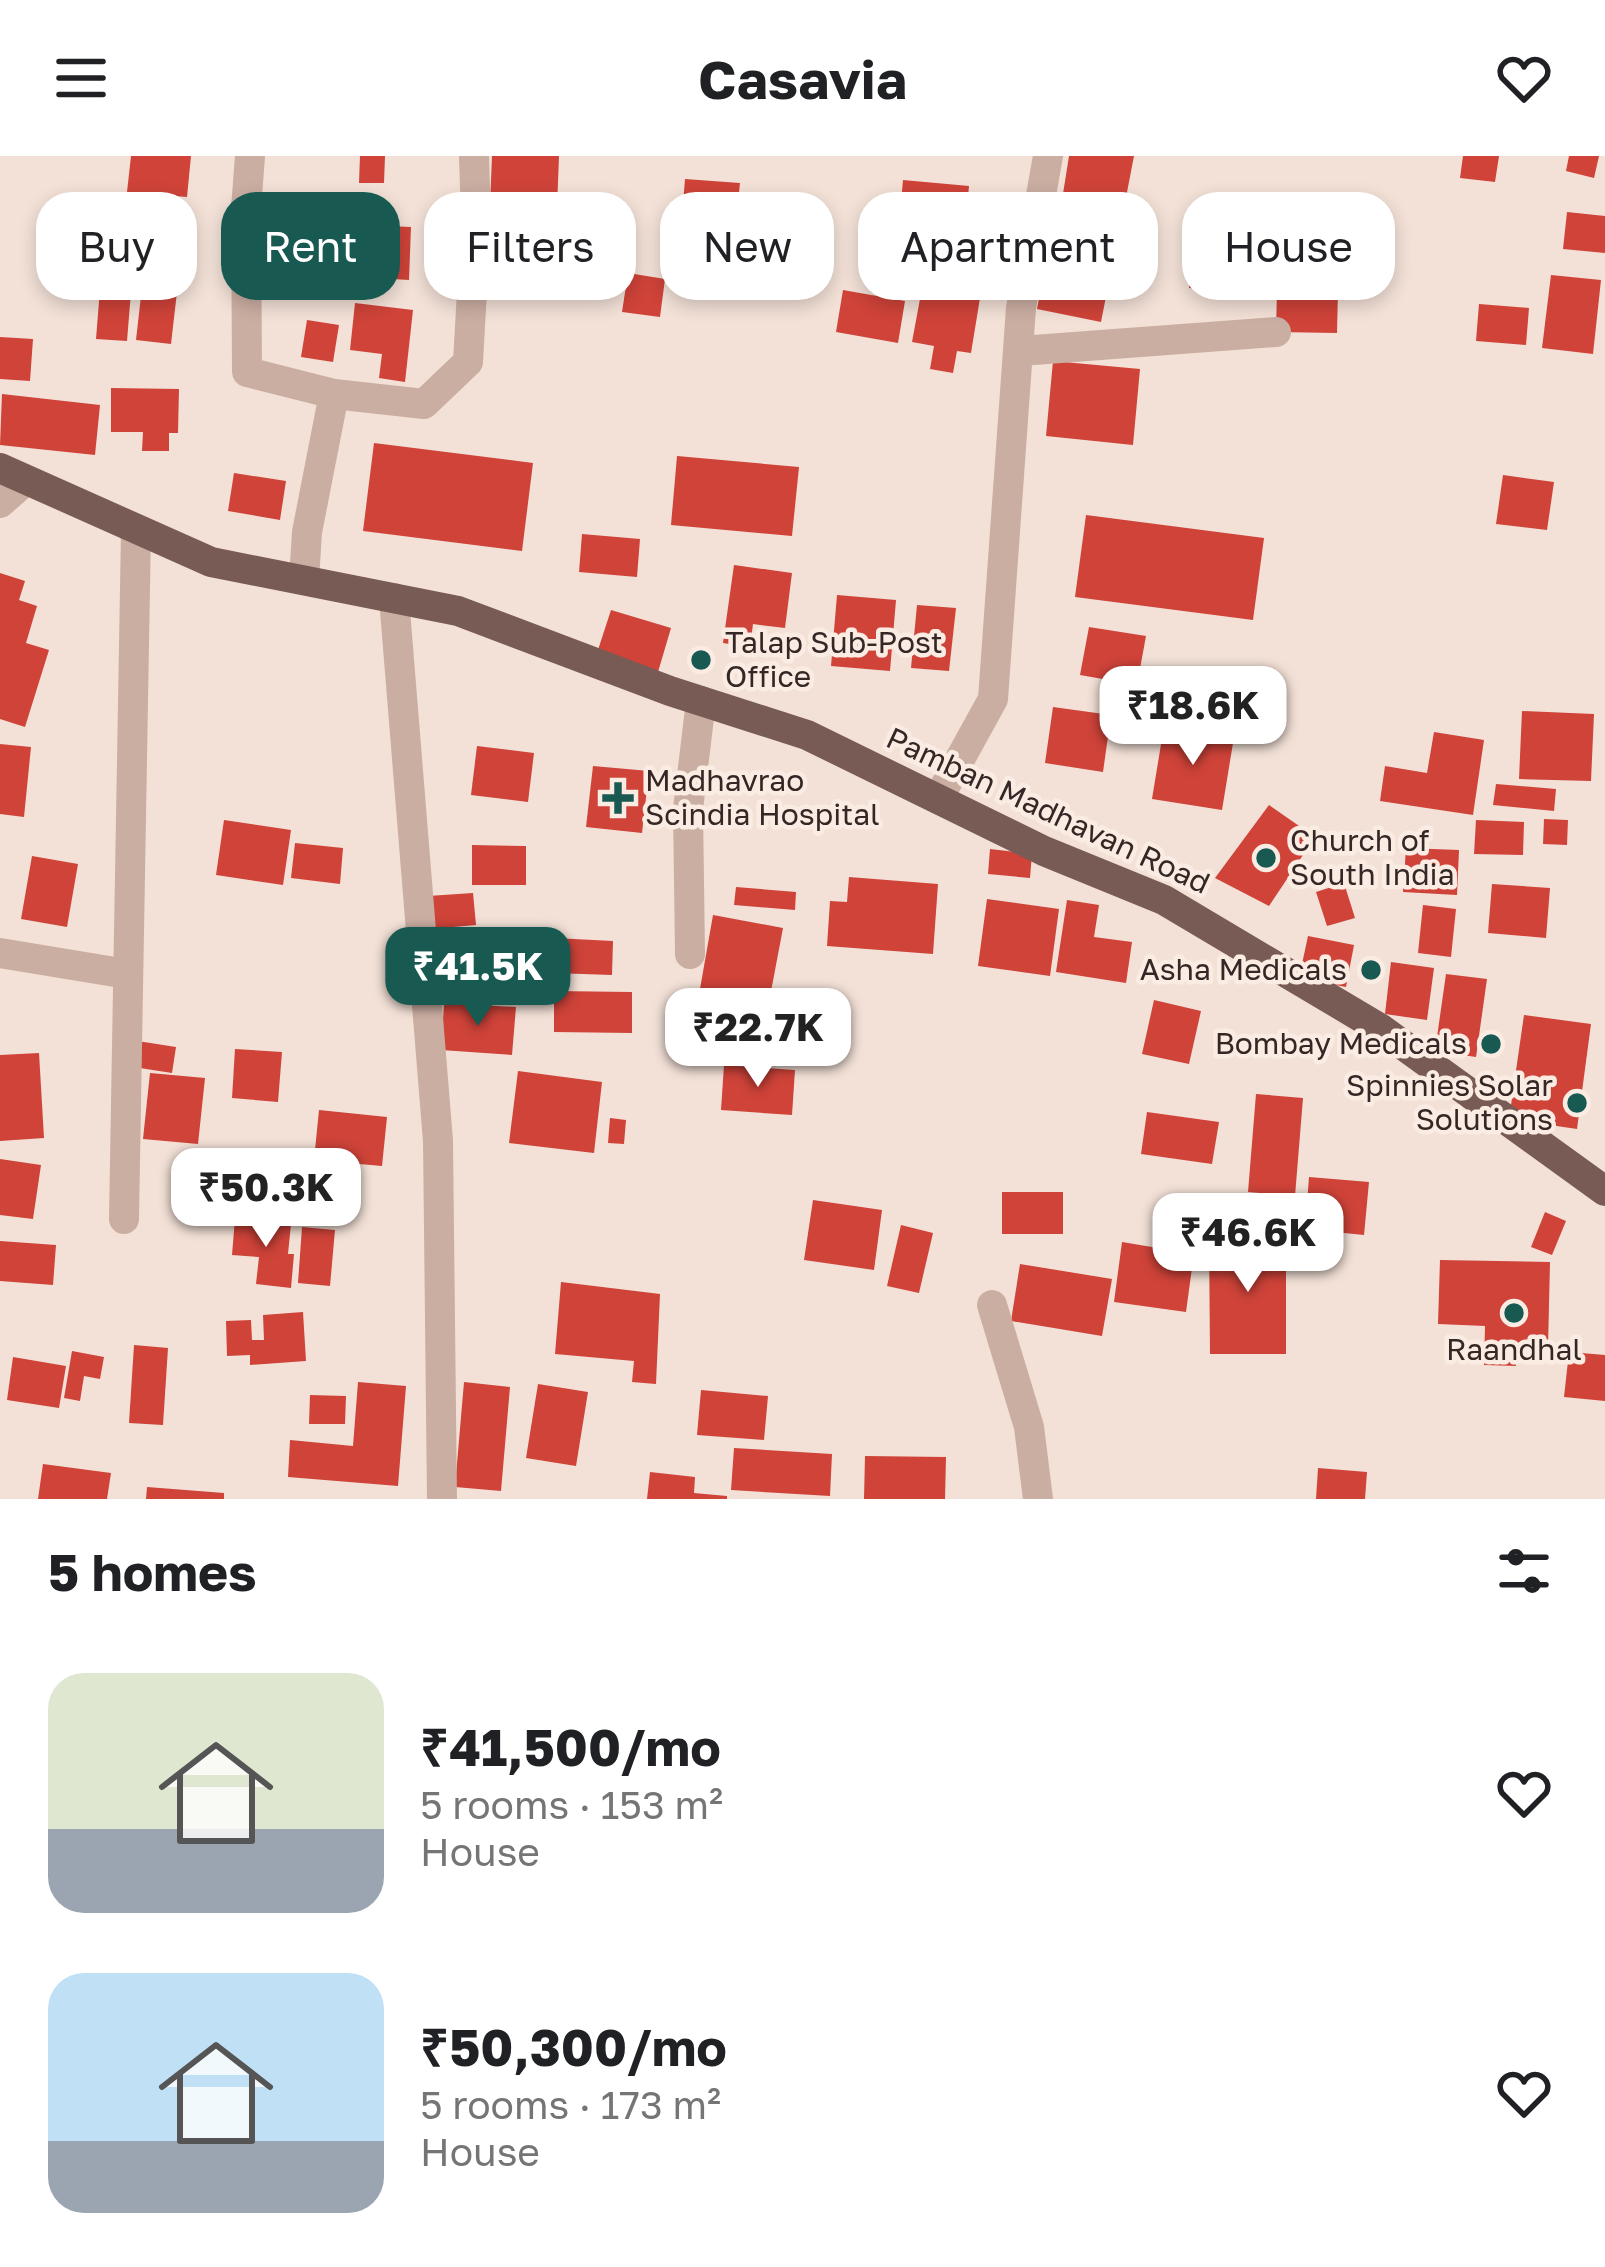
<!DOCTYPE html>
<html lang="en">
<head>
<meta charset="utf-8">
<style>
	:root { --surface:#fff; --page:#f2f2f2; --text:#202124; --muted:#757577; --accent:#185a52 }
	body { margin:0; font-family:"Golos Text",sans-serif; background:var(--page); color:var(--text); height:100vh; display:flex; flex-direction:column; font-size:45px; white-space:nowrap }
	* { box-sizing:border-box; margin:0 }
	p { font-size:39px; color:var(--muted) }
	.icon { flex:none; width:66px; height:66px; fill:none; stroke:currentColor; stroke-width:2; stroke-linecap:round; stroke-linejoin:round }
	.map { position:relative; height:1343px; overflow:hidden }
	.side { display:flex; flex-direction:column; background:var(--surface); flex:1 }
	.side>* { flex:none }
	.hud { position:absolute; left:36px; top:36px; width:1533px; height:108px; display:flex; gap:24px }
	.price { position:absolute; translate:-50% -102px; padding:0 27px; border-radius:24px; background:#fff; color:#222; font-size:39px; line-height:78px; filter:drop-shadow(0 3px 6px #0008) }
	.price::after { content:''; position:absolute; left:50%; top:72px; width:36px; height:27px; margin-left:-18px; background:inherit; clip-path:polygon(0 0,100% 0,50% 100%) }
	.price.selected { background:var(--accent); color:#fff }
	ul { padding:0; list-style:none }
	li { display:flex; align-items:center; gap:36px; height:300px; padding:0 48px }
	li span { display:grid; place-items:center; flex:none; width:336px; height:240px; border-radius:36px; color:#555 }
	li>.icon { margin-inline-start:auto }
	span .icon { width:144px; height:144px; fill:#fffc; stroke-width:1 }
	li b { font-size:51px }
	h2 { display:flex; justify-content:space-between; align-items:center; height:144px; padding:0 48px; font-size:51px }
	.tag { padding:0 42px; border-radius:36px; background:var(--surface); box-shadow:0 6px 18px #0003; font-size:42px; line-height:108px }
	.tag.selected { background:var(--accent); color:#fff }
	header { display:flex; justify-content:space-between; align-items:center; height:156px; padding:0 48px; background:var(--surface); font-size:54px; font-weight:700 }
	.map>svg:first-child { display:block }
	.building { fill:#cf4339 }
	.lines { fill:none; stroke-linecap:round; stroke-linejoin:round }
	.minor { stroke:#cbaea2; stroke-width:30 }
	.major { stroke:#795b55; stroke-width:30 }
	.poi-dot { fill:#185a52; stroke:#faece3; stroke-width:4.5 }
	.labels { text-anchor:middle; stroke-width:9; stroke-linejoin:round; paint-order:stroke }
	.poi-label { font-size:30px; fill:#352725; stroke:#faece3; text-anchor:start }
	.street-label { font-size:30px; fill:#352725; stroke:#faece3 }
</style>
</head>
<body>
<header><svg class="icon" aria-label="menu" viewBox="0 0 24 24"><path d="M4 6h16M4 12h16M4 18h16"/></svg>Casavia<svg class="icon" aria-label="heart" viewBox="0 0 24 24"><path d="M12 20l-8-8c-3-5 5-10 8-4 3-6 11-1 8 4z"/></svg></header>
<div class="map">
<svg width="1605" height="1343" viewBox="0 0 1605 1343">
	<rect width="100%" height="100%" fill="#f3e1d7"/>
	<g class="building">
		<polygon points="131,0 191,0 187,41 127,36"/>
		<polygon points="360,0 385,0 384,27 359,27"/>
		<polygon points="492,0 559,0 557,52 490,49"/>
		<polygon points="1069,0 1134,0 1123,57 1105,53 1099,86 1116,90 1101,166 1037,153 1051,81 1056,82"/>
		<polygon points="1463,0 1499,0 1495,26 1460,22"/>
		<polygon points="1569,0 1599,0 1594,22 1566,15"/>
		<polygon points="685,23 740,27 736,64 682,60"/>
		<polygon points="903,24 969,30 964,86 898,79"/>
		<polygon points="1567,56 1605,60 1605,97 1563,93"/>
		<polygon points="344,68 411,71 409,124 342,120"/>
		<polygon points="264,71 330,76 328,110 308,109 308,122 283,120 284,107 261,105"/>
		<polygon points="1196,71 1239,75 1232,136 1189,132"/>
		<polygon points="1303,84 1344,87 1342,120 1300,117"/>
		<polygon points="628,117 665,123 660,161 622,156"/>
		<polygon points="1551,119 1601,124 1593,198 1542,192"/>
		<polygon points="142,131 177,136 171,188 136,184"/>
		<polygon points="922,132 980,142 971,197 957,195 953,217 930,213 934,190 912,186"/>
		<polygon points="100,133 131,136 127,185 96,183"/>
		<polygon points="1277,133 1338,134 1337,177 1276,176"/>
		<polygon points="843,134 905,145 898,187 836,176"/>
		<polygon points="355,147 413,154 405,226 379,222 382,198 350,194"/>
		<polygon points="1479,148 1529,152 1526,189 1476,185"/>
		<polygon points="307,164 339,169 333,206 301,201"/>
		<polygon points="0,181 33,183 30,225 0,223"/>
		<polygon points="1053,205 1140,213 1133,289 1046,280"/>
		<polygon points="111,232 179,233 178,277 169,277 169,295 142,295 143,276 111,276"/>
		<polygon points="2,238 100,249 95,299 0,289"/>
		<polygon points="374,287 533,307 522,395 363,375"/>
		<polygon points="677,300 799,311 792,380 671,369"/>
		<polygon points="234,317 286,325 280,364 228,355"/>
		<polygon points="1503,319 1554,326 1547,374 1496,368"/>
		<polygon points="1086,359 1264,382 1253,464 1075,441"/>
		<polygon points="582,378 640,383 637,421 579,416"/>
		<polygon points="734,409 792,417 785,472 753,468 750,491 723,487"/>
		<polygon points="0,417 25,425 19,444 37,450 26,487 49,494 25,571 0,563"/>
		<polygon points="837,439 896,444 890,515 831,510"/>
		<polygon points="917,449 956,452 949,515 911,512"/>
		<polygon points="611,454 671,472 658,516 597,497"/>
		<polygon points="1089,471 1146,480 1137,529 1080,519"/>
		<polygon points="1053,551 1111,559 1103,616 1045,607"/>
		<polygon points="1522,555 1594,558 1591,625 1519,623"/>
		<polygon points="1164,570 1234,581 1222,654 1152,643"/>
		<polygon points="1434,576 1484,584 1473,659 1380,645 1385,610 1427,617"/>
		<polygon points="0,588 31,591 24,661 0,658"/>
		<polygon points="477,590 534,597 528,646 471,639"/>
		<polygon points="593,610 649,615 642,677 586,671"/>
		<polygon points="1496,628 1556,633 1554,655 1493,649"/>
		<polygon points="1269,649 1315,681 1269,750 1215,722"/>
		<polygon points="1544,663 1568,664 1567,689 1543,688"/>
		<polygon points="224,664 291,674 283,729 216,719"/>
		<polygon points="1476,664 1524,666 1523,699 1474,698"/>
		<polygon points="295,687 343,692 340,728 291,722"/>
		<polygon points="472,689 526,690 526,729 472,729"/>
		<polygon points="1406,692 1459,694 1457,739 1403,736"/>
		<polygon points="990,693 1032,698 1030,722 988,718"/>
		<polygon points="32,700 78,708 67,771 21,763"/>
		<polygon points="849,721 938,728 933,798 827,790 830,745 847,746"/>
		<polygon points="1344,727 1355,762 1327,770 1316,736"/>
		<polygon points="1492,728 1550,732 1546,782 1488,777"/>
		<polygon points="736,731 796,736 795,754 734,749"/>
		<polygon points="473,737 476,769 431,773 428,740"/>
		<polygon points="987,743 1059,753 1050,820 978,810"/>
		<polygon points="1067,744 1099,749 1094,781 1132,786 1126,827 1056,816"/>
		<polygon points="1423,749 1456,753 1451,801 1418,797"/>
		<polygon points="713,759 783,772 769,846 700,833"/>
		<polygon points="1308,780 1354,789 1346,831 1299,822"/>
		<polygon points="554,782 613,785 612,819 553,817"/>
		<polygon points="1391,806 1434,812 1427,864 1385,858"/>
		<polygon points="1446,818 1487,823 1476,901 1435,895"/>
		<polygon points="554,835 632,836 632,877 554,876"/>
		<polygon points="1154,844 1201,855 1189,908 1142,898"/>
		<polygon points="444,847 516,851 512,899 441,894"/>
		<polygon points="1524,859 1591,868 1577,973 1509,963"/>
		<polygon points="131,884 176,891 172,917 127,910"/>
		<polygon points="235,893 282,896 278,946 232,942"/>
		<polygon points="39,897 44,982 0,985 0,899"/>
		<polygon points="724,909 795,914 792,959 721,954"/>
		<polygon points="518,915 602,926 594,997 509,987"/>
		<polygon points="150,917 205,922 198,988 143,983"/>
		<polygon points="1256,938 1303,942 1295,1040 1248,1036"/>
		<polygon points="319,954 387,961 382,1010 314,1004"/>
		<polygon points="1147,956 1219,966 1212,1008 1141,998"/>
		<polygon points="610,962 626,964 624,988 608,987"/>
		<polygon points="0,1003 41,1009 33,1063 0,1059"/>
		<polygon points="1309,1021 1369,1026 1364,1079 1305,1073"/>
		<rect x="1002" y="1036" width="61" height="42"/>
		<polygon points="813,1044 882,1054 874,1114 804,1104"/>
		<polygon points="1545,1056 1566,1065 1552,1099 1531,1091"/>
		<polygon points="235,1062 291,1068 288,1098 294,1098 291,1132 256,1128 259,1101 232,1099"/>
		<polygon points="901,1069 933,1077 919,1137 887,1130"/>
		<polygon points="1161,1070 1197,1075 1186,1156 1114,1146 1122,1086 1158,1092"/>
		<polygon points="302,1071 335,1074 330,1130 298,1127"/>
		<polygon points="1209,1080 1286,1080 1286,1198 1210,1198"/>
		<polygon points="0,1085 56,1089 53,1129 0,1125"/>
		<polygon points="1440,1104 1550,1106 1548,1192 1516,1192 1516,1210 1484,1209 1485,1170 1438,1168"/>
		<polygon points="1020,1108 1112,1123 1102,1180 1011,1165"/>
		<polygon points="561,1126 660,1138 656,1228 632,1226 634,1205 555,1198"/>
		<polygon points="303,1156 306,1205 250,1209 250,1199 227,1200 226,1165 251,1164 252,1184 264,1184 263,1159"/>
		<polygon points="134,1189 168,1192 163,1269 129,1267"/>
		<polygon points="72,1195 104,1201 100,1223 84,1220 80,1245 64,1242"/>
		<polygon points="1569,1196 1605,1199 1605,1245 1564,1241"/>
		<polygon points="13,1201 66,1210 59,1252 7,1244"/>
		<polygon points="358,1226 406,1230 398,1330 288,1321 290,1284 353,1290"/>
		<polygon points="464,1226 510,1231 501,1335 455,1331"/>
		<polygon points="538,1228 588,1236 576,1310 526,1302"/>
		<polygon points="701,1234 768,1240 764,1284 697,1279"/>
		<polygon points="310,1239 346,1240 345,1268 309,1268"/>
		<polygon points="734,1292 832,1298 830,1340 731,1334"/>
		<polygon points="865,1300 946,1301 945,1343 864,1343"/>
		<polygon points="43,1308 111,1317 107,1343 38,1343"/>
		<polygon points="1318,1312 1367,1316 1365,1343 1316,1343"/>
		<polygon points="650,1316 695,1321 694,1337 727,1340 727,1343 647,1343"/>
		<polygon points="147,1331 224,1337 224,1343 146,1343"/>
	</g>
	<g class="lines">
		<g class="minor">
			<polyline points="250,0 246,53 247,216 334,238 424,248 468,206 476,64 474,0"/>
			<polyline points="1020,195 1276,176"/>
			<polyline points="0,347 24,326"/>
			<polyline points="304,424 307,376 334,238"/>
			<polyline points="394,442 438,985 442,1343"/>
			<polyline points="938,643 993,543 1021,152 1048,0"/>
			<polyline points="0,797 127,818"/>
			<polyline points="690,798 688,653 701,545"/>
			<polyline points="124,1063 136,374"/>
			<polyline points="992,1149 1029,1271 1038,1343"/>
		</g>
		<polyline class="major" points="0,312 211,406 458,455 670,535 807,579 1044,695 1164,744 1381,873 1605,1035"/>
	</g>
	<g class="poi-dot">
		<circle cx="701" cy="504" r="12"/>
		<path d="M612 624h12v12h12v12h-12v12h-12v-12h-12v-12h12z"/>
		<circle cx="1266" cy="702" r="12"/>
		<circle cx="1371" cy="814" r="12"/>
		<circle cx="1491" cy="888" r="12"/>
		<circle cx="1577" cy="947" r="12"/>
		<circle cx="1514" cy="1157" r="12"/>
	</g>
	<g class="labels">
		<g class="poi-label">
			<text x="725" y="497">Talap Sub-Post<tspan x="725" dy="34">Office</tspan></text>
			<text x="645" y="635">Madhavrao<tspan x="645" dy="34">Scindia Hospital</tspan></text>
			<text x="1290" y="695">Church of<tspan x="1290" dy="34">South India</tspan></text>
			<text x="1347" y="824" text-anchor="end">Asha Medicals</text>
			<text x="1467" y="898" text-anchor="end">Bombay Medicals</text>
			<text x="1553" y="940" text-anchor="end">Spinnies Solar<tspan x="1553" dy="34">Solutions</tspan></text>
			<text x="1514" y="1204" text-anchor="middle">Raandhal</text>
		</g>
		<g class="street-label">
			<text transform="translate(1048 655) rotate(25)" y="10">Pamban Madhavan Road</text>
		</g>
	</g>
</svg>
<b class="price" style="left:1193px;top:612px">₹18.6K</b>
<b class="price selected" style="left:478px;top:873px">₹41.5K</b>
<b class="price" style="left:758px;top:934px">₹22.7K</b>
<b class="price" style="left:266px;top:1094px">₹50.3K</b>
<b class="price" style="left:1248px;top:1139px">₹46.6K</b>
<div class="hud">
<a class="tag">Buy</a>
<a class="tag selected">Rent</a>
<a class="tag">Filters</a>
<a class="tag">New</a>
<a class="tag">Apartment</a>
<a class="tag">House</a>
</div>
</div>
<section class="side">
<h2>5 homes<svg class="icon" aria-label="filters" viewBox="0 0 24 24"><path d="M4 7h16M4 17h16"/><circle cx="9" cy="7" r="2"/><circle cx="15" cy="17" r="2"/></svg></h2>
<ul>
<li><span style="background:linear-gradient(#dfe7d0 65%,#9aa5b1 0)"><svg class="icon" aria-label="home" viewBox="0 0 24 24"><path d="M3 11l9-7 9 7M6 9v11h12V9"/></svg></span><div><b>₹41,500/mo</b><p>5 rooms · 153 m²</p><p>House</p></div><svg class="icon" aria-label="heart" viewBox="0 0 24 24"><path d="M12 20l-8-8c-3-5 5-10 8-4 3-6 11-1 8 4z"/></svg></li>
<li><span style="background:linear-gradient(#bfe0f5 70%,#9aa5b1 0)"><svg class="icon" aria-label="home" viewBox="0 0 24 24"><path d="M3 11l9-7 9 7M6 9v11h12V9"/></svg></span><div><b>₹50,300/mo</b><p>5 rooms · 173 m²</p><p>House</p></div><svg class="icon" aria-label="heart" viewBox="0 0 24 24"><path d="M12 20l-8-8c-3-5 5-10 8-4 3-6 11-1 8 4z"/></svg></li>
</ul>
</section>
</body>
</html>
